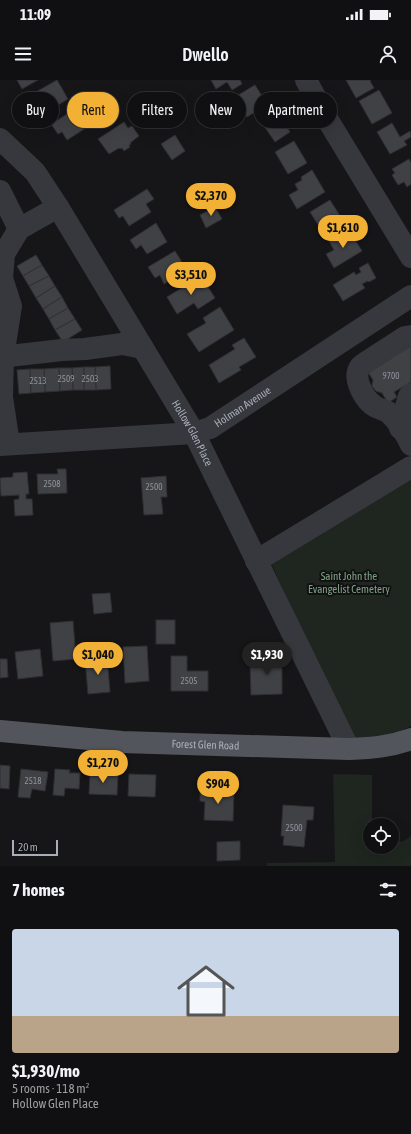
<!DOCTYPE html>
<html lang="en">
<head>
<meta charset="utf-8">
<style>
	:root { --surface:#101012; --page:#1e1e20; --text:#f1f3f6; --muted:#9c9d9f; --line:#303032; --accent:#f2b134 }
	body { margin:0; font-family:"Asap Condensed",sans-serif; background:var(--page); color:var(--text); height:100vh; display:flex; flex-direction:column; font-size:15px; white-space:nowrap }
	* { box-sizing:border-box; margin:0 }
	p { font-size:13px; color:var(--muted) }
	.icon { flex:none; width:22px; height:22px; fill:none; stroke:currentColor; stroke-width:2; stroke-linecap:round; stroke-linejoin:round }
	.map { position:relative; height:786px; overflow:hidden }
	.side { display:flex; flex-direction:column; background:var(--surface); flex:1 }
	.side>* { flex:none }
	.hud { position:absolute; left:12px; top:12px; width:387px; height:36px; display:flex; gap:8px }
	.controls { position:absolute; left:363px; top:738px; display:grid; gap:8px }
	.controls a { display:grid; place-items:center; width:36px; height:36px; border-radius:50%; background:var(--surface); box-shadow:0 4px 16px #0002,0 0 0 1px var(--line); font-size:20px }
	.scale { position:absolute; left:12px; bottom:10px; width:46px; box-sizing:border-box; padding-left:4px; border:2px solid #a8adb8; border-top:0; font-size:11px; line-height:14px; white-space:nowrap; color:#a8adb8; -webkit-text-stroke:3px #111113; paint-order:stroke }
	.price { position:absolute; translate:-50% -34px; padding:0 9px; border-radius:14px; background:var(--accent); color:#111; font-size:13px; line-height:26px; filter:drop-shadow(0 1px 2px #0008) }
	.price::after { content:''; position:absolute; left:50%; top:24px; width:12px; height:9px; margin-left:-6px; background:inherit; clip-path:polygon(0 0,100% 0,50% 100%) }
	.price.selected { background:#222; color:#fff }
	ul { padding:0; list-style:none }
	li { display:grid; align-content:center; gap:8px; height:212px; padding:0 12px }
	li span { display:grid; place-items:center; height:124px; border-radius:4px; color:#555 }
	li>.icon { margin-inline-start:auto }
	span .icon { width:72px; height:72px; fill:#fffc; stroke-width:1 }
	li b { font-size:17px }
	h2 { display:flex; justify-content:space-between; align-items:center; height:48px; padding:0 12px; font-size:17px }
	.chip { padding:0 14px; border-radius:18px; background:var(--surface); box-shadow:0 4px 16px #0002,0 0 0 1px var(--line); font-size:14px; line-height:36px }
	.chip.selected { background:var(--accent); color:#111 }
	.status { display:flex; justify-content:space-between; align-items:center; height:28px; padding:0 20px; background:var(--surface); direction:ltr }
	.status svg { height:11px; fill:currentColor }
	header { display:flex; justify-content:space-between; align-items:center; height:52px; padding:0 12px; background:var(--surface); font-size:18px; font-weight:600 }
	.map>svg:first-child { display:block }
	.green { fill:#1e261f }
	.building { fill:#404145; stroke:#303034 }
	.lines { fill:none; stroke-linecap:round; stroke-linejoin:round }
	.minor { stroke:#37383d; stroke-width:22 }
	.major { stroke:#53555c; stroke-width:22 }
	.labels { text-anchor:middle; stroke-width:4; stroke-linejoin:round; paint-order:stroke }
	.number-label { font-size:9px; fill:#8e929b }
	.street-label { font-size:11px; fill:#a8adb8; stroke:#111113 }
	.park-label { font-size:11px; fill:#7fa381; stroke:#111113 }
</style>
</head>
<body>
<div class="status"><b>11:09</b><svg viewBox="0 0 49 12"><path d="M0 12V9h3v3zM5 12V6h3v6zM10 12V3h3v9zM15 12V0h3v12zM26 1h20v11H26zM47 4h2v5h-2z"/></svg></div>
<header><svg class="icon" aria-label="menu" viewBox="0 0 24 24"><path d="M4 6h16M4 12h16M4 18h16"/></svg>Dwello<svg class="icon" aria-label="person" viewBox="0 0 24 24"><circle cx="12" cy="8" r="4"/><path d="M4 21q1-7 8-7t8 7"/></svg></header>
<div class="map">
<svg width="411" height="786" viewBox="0 0 411 786">
	<rect width="100%" height="100%" fill="#161618"/>
	<g class="green">
		<polygon points="411,390 411,646 396,653 354,661 269,479"/>
		<polygon points="333,694 372,695 372,745 370,745 370,767 392,767 392,763 404,761 411,756 411,786 267,786 267,783 335,782"/>
	</g>
	<g class="building">
		<polygon points="17,0 38,0 22,9"/>
		<polygon points="57,0 68,19 45,33 39,23 35,25 29,16"/>
		<polygon points="211,0 240,0 242,4 232,10 227,2 216,9"/>
		<polygon points="346,0 371,0 370,1 374,8 356,18"/>
		<polygon points="255,5 267,24 247,37 235,17"/>
		<polygon points="379,10 392,33 372,44 359,21"/>
		<polygon points="77,28 89,46 67,60 62,52 58,54 51,44"/>
		<polygon points="278,33 290,52 275,62 262,43"/>
		<polygon points="124,42 128,48 132,46 139,56 130,63 131,64 129,65 130,67 124,71 122,68 120,69 119,68 109,74 98,59"/>
		<polygon points="392,43 400,57 410,51 411,57 404,61 407,65 390,74 377,52"/>
		<polygon points="175,55 185,71 172,80 161,64"/>
		<polygon points="294,61 307,83 288,94 275,72"/>
		<polygon points="409,79 411,83 411,104 407,107 404,102 398,105 392,95 395,93 392,89"/>
		<polygon points="312,90 325,112 297,129 289,115 298,110 295,104 302,100 301,97"/>
		<polygon points="147,109 154,119 146,124 151,132 129,146 123,136 119,138 114,130"/>
		<polygon points="330,120 344,142 324,154 310,132"/>
		<polygon points="215,127 222,139 206,148 200,135"/>
		<polygon points="156,143 167,162 147,174 141,165 136,169 130,160"/>
		<polygon points="349,150 362,171 334,188 326,174 334,170 329,161"/>
		<polygon points="175,171 187,190 164,204 160,195 155,198 148,187"/>
		<polygon points="36,175 42,185 23,196 17,186"/>
		<polygon points="368,183 376,198 369,202 368,201 362,204 365,208 343,221 333,205 354,192 356,195 361,192 359,188"/>
		<polygon points="42,185 49,196 29,206 23,196"/>
		<polygon points="49,196 55,206 36,218 29,206"/>
		<polygon points="201,196 215,218 198,229 194,223 177,234 167,217"/>
		<polygon points="55,206 62,217 43,229 36,218"/>
		<polygon points="62,217 68,228 49,239 43,229"/>
		<polygon points="220,227 234,250 199,272 187,254 206,243 203,238"/>
		<polygon points="68,228 75,239 55,250 49,239"/>
		<polygon points="75,239 82,250 63,262 55,250"/>
		<polygon points="244,258 256,277 239,287 241,290 219,303 209,285 235,269 232,265"/>
		<polygon points="411,266 411,302 394,312 397,317 388,323 382,313 376,311 372,306 373,300 368,292"/>
		<polygon points="110,286 111,309 96,310 95,287"/>
		<polygon points="84,287 84,310 73,310 72,288"/>
		<polygon points="84,287 95,287 96,310 84,310"/>
		<polygon points="59,288 60,311 45,312 44,289"/>
		<polygon points="59,288 72,288 73,310 60,311"/>
		<polygon points="30,289 31,313 19,314 17,290"/>
		<polygon points="30,289 44,289 45,312 31,313"/>
		<polygon points="57,389 66,389 67,413 38,414 37,394 58,394"/>
		<polygon points="27,392 29,414 26,414 26,419 32,419 33,435 15,436 14,420 19,419 19,415 1,416 0,398 13,397 13,393"/>
		<polygon points="166,396 167,417 161,417 163,434 144,435 141,398"/>
		<polygon points="110,513 112,532 94,534 92,514"/>
		<rect x="156" y="540" width="19" height="24"/>
		<polygon points="73,541 76,579 53,581 50,543"/>
		<polygon points="147,566 149,601 125,603 123,567"/>
		<polygon points="40,569 43,596 18,599 15,572"/>
		<polygon points="171,576 187,576 187,591 208,591 208,611 171,611"/>
		<polygon points="282,576 282,614 251,615 250,582 264,582 264,577"/>
		<polygon points="107,577 110,612 88,614 85,579"/>
		<polygon points="0,579 7,579 8,597 0,598"/>
		<polygon points="0,685 10,686 9,709 0,708"/>
		<polygon points="21,689 48,692 45,711 32,709 30,718 18,717"/>
		<polygon points="55,689 70,690 69,693 80,693 79,709 65,708 64,716 53,715"/>
		<polygon points="90,692 118,694 117,715 89,714"/>
		<polygon points="129,694 156,695 155,717 128,716"/>
		<polygon points="200,710 234,712 233,741 204,740 205,722 200,721"/>
		<polygon points="283,725 314,727 313,740 307,740 304,767 283,765 284,756 281,756"/>
		<polygon points="240,761 240,780 217,781 217,762"/>
	</g>
	<g class="lines">
		<g class="minor">
			<polyline points="306,0 326,37 411,177"/>
			<path id="s1" d="M0 59 35 92 58 127 194 353 349 669"/>
			<polyline points="0,111 19,149"/>
			<path d="M411 256 405 257 365 283C363 284 362 285 360 287 352 299 365 321 376 327 380 329 384 330 388 332 397 340 406 354 411 365"/>
			<polyline points="0,277 62,270 85,269 122,264 143,268"/>
			<polyline points="400,348 409,316 411,314"/>
			<polyline points="9,364 2,317 3,277 11,226 2,198 4,174 19,149 58,127"/>
			<path id="s2" d="M0 365 194 353 210 348 411 216"/>
			<polyline points="256,481 411,387"/>
		</g>
		<path class="major" id="s3" d="M0 651 122 662 349 669C372 668 389 667 411 659"/>
	</g>
	<g class="labels">
		<g class="number-label">
			<text x="391" y="299">9700</text>
			<text x="66" y="302">2509</text>
			<text x="90" y="302">2503</text>
			<text x="38" y="304">2513</text>
			<text x="52" y="407">2508</text>
			<text x="154" y="410">2500</text>
			<text x="189" y="604">2505</text>
			<text x="33" y="704">2518</text>
			<text x="294" y="751">2500</text>
		</g>
		<g class="street-label">
			<text dy="4" stroke="none"><textPath href="#s2" startOffset="250">Holman Avenue</textPath></text>
			<text dy="4" stroke="none"><textPath href="#s1" startOffset="353">Hollow Glen Place</textPath></text>
			<text dy="4" stroke="none"><textPath href="#s3" startOffset="206">Forest Glen Road</textPath></text>
		</g>
		<g class="park-label">
			<text x="349" y="500">Saint John the<tspan x="349" dy="13">Evangelist Cemetery</tspan></text>
		</g>
	</g>
</svg>
<div class="controls">
<a><svg class="icon" aria-label="locate" viewBox="0 0 24 24"><circle cx="12" cy="12" r="6"/><path d="M12 2v4M12 18v4M2 12h4M18 12h4"/></svg></a>
</div>
<div class="scale">20 m</div>
<b class="price" style="left:211px;top:137px">$2,370</b>
<b class="price" style="left:343px;top:169px">$1,610</b>
<b class="price" style="left:191px;top:216px">$3,510</b>
<b class="price" style="left:98px;top:596px">$1,040</b>
<b class="price selected" style="left:267px;top:596px">$1,930</b>
<b class="price" style="left:103px;top:704px">$1,270</b>
<b class="price" style="left:218px;top:725px">$904</b>
<div class="hud">
<a class="chip">Buy</a>
<a class="chip selected">Rent</a>
<a class="chip">Filters</a>
<a class="chip">New</a>
<a class="chip">Apartment</a>
</div>
</div>
<section class="side">
<h2>7 homes<svg class="icon" aria-label="filters" viewBox="0 0 24 24"><path d="M4 7h16M4 17h16"/><circle cx="9" cy="7" r="2"/><circle cx="15" cy="17" r="2"/></svg></h2>
<ul>
<li><span style="background:linear-gradient(#c9d6e8 70%,#b9a48a 0)"><svg class="icon" aria-label="home" viewBox="0 0 24 24"><path d="M3 11l9-7 9 7M6 9v11h12V9"/></svg></span><div><b>$1,930/mo</b><p>5 rooms · 118 m²</p><p>Hollow Glen Place</p></div></li>
</ul>
</section>
</body>
</html>
